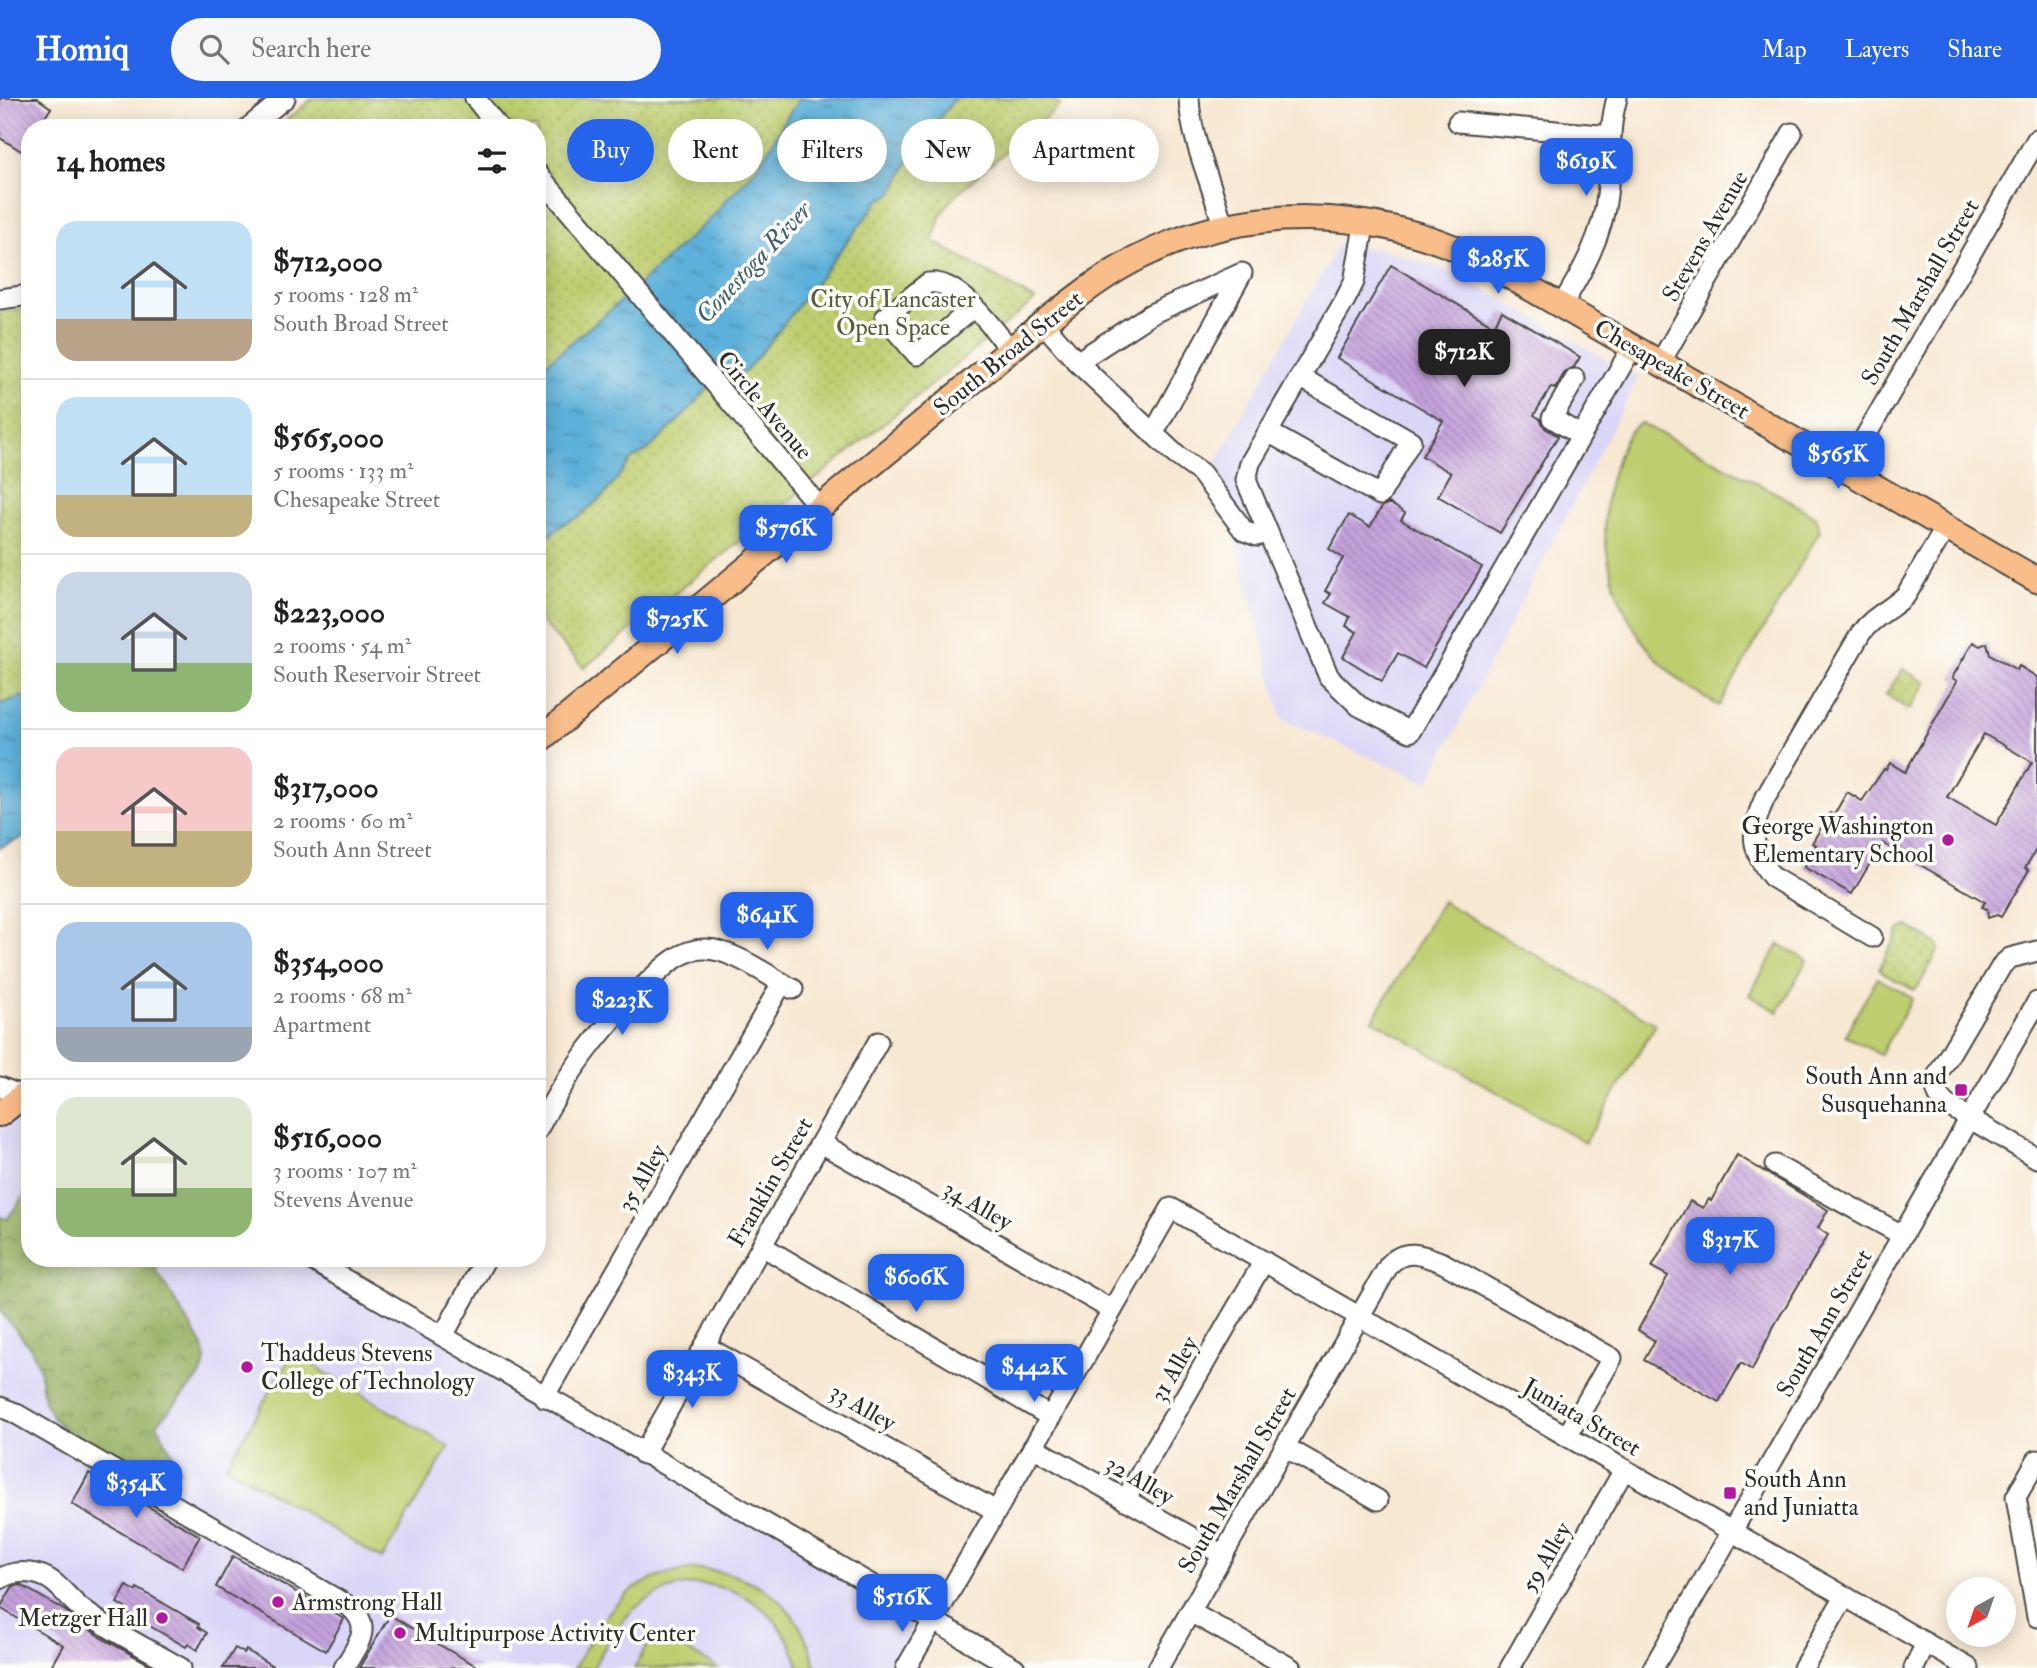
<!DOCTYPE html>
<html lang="en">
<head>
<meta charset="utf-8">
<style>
	:root { --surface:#fff; --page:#f6f6f6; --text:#222; --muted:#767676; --line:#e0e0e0; --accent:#2563eb }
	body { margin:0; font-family:"IM FELL Double Pica",serif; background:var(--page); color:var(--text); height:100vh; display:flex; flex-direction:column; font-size:26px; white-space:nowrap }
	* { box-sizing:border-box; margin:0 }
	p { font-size:23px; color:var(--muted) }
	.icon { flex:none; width:38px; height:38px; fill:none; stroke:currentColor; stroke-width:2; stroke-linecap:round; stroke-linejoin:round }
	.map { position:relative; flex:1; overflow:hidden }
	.drawer { position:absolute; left:21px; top:21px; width:525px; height:1148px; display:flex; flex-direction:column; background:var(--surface); border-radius:28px; box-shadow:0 4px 18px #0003 }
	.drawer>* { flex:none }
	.top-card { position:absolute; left:567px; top:21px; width:665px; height:63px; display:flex; gap:14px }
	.needle { width:46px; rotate:220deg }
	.tools { position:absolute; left:1946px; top:1479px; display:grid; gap:14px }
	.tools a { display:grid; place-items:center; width:70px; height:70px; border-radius:50%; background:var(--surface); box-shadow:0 4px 18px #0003; font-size:35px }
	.price { position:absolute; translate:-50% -60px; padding:0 16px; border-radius:14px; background:var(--accent); color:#fff; font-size:23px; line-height:46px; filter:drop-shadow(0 2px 4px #0008) }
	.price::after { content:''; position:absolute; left:50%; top:42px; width:21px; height:16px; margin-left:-10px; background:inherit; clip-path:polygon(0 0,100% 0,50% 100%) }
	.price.selected { background:#222; color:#fff }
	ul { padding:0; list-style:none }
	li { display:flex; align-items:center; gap:21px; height:175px; padding:0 35px }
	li+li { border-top:2px solid var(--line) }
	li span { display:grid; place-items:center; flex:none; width:196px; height:140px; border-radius:21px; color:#555 }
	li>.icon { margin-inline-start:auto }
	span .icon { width:84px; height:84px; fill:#fffc; stroke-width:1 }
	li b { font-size:30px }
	h2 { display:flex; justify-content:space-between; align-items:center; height:84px; padding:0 35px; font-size:30px }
	.pill { padding:0 24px; border-radius:32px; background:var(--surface); box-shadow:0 4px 18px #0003; font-size:24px; line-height:63px }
	.pill.selected { background:var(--accent); color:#fff }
	header { display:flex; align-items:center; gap:42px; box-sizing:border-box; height:98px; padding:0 35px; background:var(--accent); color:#fff }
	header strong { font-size:33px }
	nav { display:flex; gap:38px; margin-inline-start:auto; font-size:24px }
	.search { width:490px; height:63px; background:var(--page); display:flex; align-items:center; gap:18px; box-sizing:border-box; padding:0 24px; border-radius:38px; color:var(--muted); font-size:26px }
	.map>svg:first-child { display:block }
	.built { fill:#dad6f7 }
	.grass { fill:#becd6f; stroke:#747c4d; stroke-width:2 }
	.forest { fill:url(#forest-crowns); stroke:#606e46; stroke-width:2 }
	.park { fill:url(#park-dots); stroke:#747c4d; stroke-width:2 }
	.water { fill:url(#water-ripples); stroke:#446e82; stroke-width:2 }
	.building { fill:url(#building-back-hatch); fill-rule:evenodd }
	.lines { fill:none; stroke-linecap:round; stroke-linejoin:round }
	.minor-casing { stroke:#4a4744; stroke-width:23 }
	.major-casing { stroke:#4a4744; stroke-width:28 }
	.minor { stroke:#fff; stroke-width:19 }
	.major { stroke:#f9bd89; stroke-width:24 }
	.poi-dot { fill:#b5179e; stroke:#fdfcf7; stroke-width:2.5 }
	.labels { text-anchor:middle; stroke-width:7; stroke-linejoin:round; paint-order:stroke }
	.street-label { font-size:24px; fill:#2b2b2b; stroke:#fdfcf7 }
	.park-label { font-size:24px; fill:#575c3f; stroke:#fdfcf7 }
	.poi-label { font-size:24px; fill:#2b2b2b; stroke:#fdfcf7; text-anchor:start }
	.water-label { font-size:26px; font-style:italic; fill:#3f6071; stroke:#fdfcf7 }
</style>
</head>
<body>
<header>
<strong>Homiq</strong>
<div class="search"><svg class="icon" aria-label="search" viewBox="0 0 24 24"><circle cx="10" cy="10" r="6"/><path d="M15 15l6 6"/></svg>Search here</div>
<nav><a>Map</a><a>Layers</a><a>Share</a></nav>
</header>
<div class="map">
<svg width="2037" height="1570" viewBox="0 0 2037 1570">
	<defs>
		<pattern id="forest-crowns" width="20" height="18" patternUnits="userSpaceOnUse" patternTransform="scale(1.75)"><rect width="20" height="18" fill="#96b062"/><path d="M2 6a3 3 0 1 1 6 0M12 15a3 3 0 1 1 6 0" fill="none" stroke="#7b8f51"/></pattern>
		<pattern id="park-dots" width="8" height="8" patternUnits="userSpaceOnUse" patternTransform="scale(1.75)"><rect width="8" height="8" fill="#becd6f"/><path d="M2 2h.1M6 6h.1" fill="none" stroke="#a3b060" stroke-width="1.8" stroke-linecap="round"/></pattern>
		<pattern id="water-ripples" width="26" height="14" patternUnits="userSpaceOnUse" patternTransform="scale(1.75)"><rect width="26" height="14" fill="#5db0d9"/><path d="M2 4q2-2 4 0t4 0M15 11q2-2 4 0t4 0" fill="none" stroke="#4d8fb0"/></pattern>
		<pattern id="building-back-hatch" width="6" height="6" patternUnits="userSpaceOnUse" patternTransform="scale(1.75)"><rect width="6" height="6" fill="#c5a2dc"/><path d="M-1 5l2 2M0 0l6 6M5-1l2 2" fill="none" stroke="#a084b3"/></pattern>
	</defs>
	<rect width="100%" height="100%" fill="#fdfcf7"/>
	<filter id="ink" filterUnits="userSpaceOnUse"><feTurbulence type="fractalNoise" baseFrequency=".0143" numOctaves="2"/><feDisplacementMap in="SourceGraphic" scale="14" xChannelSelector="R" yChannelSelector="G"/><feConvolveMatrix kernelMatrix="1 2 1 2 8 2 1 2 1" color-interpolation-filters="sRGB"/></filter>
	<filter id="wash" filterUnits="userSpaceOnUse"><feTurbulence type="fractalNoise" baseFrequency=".00686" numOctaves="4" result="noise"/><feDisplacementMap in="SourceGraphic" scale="28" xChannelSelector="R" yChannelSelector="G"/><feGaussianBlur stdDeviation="1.57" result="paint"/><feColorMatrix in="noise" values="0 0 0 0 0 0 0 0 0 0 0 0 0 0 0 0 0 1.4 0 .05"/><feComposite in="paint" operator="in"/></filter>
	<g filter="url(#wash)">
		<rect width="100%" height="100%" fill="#f7e8d2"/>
		<g class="built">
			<polygon points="1340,144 1389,154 1444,171 1487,193 1638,280 1428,685 1282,621 1216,364"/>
			<polygon points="30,1001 30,1160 308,1160 933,1523 906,1570 0,1570 0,1016"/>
		</g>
		<g class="grass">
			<path d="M1641 325 1782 398 1815 419 1820 433 1719 608C1701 598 1683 586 1667 571 1615 524 1590 436 1614 370 1620 354 1625 333 1641 325Z"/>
			<polygon points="1442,803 1656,926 1585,1045 1373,922"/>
			<polygon points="1779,846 1807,862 1778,914 1749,897"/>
			<polygon points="1877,880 1913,900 1880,957 1845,937"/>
			<polygon points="293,1255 449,1349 382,1461 226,1368"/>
			<path d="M693 1471C758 1473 801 1507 816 1570H799C783 1502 706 1462 645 1503 620 1519 607 1545 593 1570H574C606 1514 623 1480 693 1471Z"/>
			<polygon points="655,1534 718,1570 634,1570"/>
		</g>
		<polygon class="forest" points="30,1090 30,1160 156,1160 156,1172 203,1248 206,1262 201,1277 157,1326 181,1373 144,1374 68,1334 54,1321 44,1303 39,1268 30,1249 0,1213 0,1119 7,1121"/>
		<g class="park">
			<path d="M313 0H800C782 23 773 48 756 70 744 87 727 98 716 115L620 204 537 273V30H277Z"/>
			<polygon points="955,0 1048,0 1060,7 953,99 940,119 933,143 1035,202 584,570 537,519 537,448 562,427 580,418 605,396 632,361 648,352 685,316 709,289 746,273 781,230 879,102 893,95 911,58"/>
			<polygon points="30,209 30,596 0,606 0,214"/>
			<polygon points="1903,571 1926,585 1909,612 1886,596"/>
			<polygon points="1908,828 1937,846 1939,851 1918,889 1914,892 1882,875 1879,871 1900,831"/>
		</g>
		<g class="water">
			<path d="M800 0H955L911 58 893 95 879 102 781 230 746 273 709 289 685 316 648 352 632 361 605 396 580 418 562 427 537 448V273L620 204 716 115C727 98 744 87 756 70 773 48 782 23 800 0Z"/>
			<path d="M30 596V735C21 743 9 743 0 750V606Z"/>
		</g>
		<g id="blocks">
			<g class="building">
				<polygon points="0,0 37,0 51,10 38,30 30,30 30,43 23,54 0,40"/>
				<polygon points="1391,167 1494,228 1502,213 1580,259 1574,269 1565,274 1555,291 1551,289 1534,317 1540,321 1545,330 1558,338 1500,435 1438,398 1451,375 1422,358 1443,323 1337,260"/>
				<polygon points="1389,405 1405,415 1401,422 1482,469 1424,570 1398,555 1382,583 1343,559 1357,534 1346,528 1350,519 1325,505 1331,496 1325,493 1343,460 1329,451 1349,417 1370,429 1382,409"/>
				<path d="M1973 544 1980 548 1987 545 1990 556 2017 572 2019 568 2037 579V750L2025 770 2029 772 2001 819 1997 817 1988 820 1987 811 1982 809 1985 804 1882 745 1852 796 1804 769 1816 747 1812 745 1830 715 1834 717 1847 694 1862 703 1884 671 1886 672 1890 665 1905 674 1957 583 1952 580ZM1984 636 2032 664 1996 727 1947 699Z"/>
				<polygon points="1737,1057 1828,1112 1818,1130 1828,1137 1774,1228 1752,1272 1741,1265 1719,1304 1644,1262 1655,1243 1638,1232 1668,1178 1652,1169 1690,1103 1703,1110 1709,1101 1711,1103"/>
				<polygon points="89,1375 200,1438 182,1470 72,1406"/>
				<polygon points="233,1458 344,1521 326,1553 216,1489"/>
				<polygon points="21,1487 64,1512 100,1539 156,1570 50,1570 63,1547 0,1510 13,1488"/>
				<polygon points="127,1488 136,1493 137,1490 199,1526 198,1529 207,1535 197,1552 188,1546 186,1549 124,1513 126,1510 117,1505"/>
				<polygon points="390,1517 450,1553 480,1570 359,1570"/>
				<polygon points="235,1550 244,1555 246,1552 276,1570 223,1570"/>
			</g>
		</g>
	</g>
	<g filter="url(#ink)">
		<use href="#blocks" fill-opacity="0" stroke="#4a4744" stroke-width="2"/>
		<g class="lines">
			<g class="minor-casing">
				<g id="minor">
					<polyline points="475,0 499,30"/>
					<path d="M1189 0C1191 45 1213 86 1223 129"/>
					<polyline points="1458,24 1611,38"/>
					<polyline points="248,30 285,0"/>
					<polyline points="537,75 820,410"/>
					<polyline points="1365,123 1354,184 1345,202 1250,365 1246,382 1329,579 1359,608 1410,634 1633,248"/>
					<polyline points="0,201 30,197"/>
					<path d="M1562 207C1582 174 1603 137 1607 97 1611 65 1608 32 1617 0"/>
					<path d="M974 209 917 257 885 220 928 185C959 180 992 231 1011 252"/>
					<polyline points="1043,225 1077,264 1176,357 1201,375 1244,433 1257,438 1267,435"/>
					<polyline points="1077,264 1151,216 1242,175 1153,336"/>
					<polyline points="1660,265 1792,35"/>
					<polyline points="1575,281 1552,320 1580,337"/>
					<polyline points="1268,334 1380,397 1411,343 1300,279"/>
					<polyline points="1846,372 2037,41"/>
					<path d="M1872 839 1772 779C1750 751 1750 733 1764 702L1861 535C1873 518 1892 511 1906 497L1946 429"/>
					<path d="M2037 853 2010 860 2002 867 1938 976C1934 990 1936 998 1947 1007L2037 1060"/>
					<polyline points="0,989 30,1001"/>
					<path d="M537 1033C566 976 599 933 644 888 661 871 681 850 706 851 734 852 768 878 793 891"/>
					<polyline points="821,1045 1112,1212"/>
					<polyline points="1775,1067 1902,1137"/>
					<polyline points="762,1148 1051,1319"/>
					<polyline points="308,1160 1015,1570"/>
					<polyline points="443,1238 486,1160"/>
					<polyline points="705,1248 996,1413"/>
					<polyline points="544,1299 782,885"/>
					<path d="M0 1309 13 1314 350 1509C374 1530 357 1547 344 1570"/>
					<polyline points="1033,1349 1223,1457"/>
					<polyline points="1285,1349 1378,1402"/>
					<polyline points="643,1356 878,944"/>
					<polyline points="2037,1362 2016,1399 2037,1519"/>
					<polyline points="1125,1402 1264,1163"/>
					<path d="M0 1481C13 1472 33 1473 47 1480 61 1487 70 1503 83 1512 113 1535 149 1551 181 1570"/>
					<polyline points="1190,1514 1291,1570"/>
					<polyline points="906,1570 1171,1110 1969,1570"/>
					<path d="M1158 1570 1389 1167C1405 1149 1423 1157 1443 1165L1612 1260 1567 1338"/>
					<polyline points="1510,1570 1624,1372"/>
					<polyline points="1653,1570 2037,904"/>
					<polyline points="1803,1570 1845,1498"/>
					<polyline points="1914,1570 1926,1545"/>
				</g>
			</g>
			<g class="major-casing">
				<g id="major">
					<path d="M537 644 1043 225C1074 201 1105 176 1140 159 1247 105 1370 109 1478 160L2037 482"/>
					<polyline points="0,1016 30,992"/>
				</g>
			</g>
			<use href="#minor" class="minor"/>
			<use href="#major" class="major"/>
		</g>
	</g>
	<g class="poi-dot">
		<circle cx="1948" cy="742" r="7"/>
		<rect x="1954" y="985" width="14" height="14" rx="3.5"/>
		<circle cx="247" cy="1269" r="7"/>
		<rect x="1723" y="1388" width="14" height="14" rx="3.5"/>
		<circle cx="278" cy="1504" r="7"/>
		<circle cx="162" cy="1520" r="7"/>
		<circle cx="400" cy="1535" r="7"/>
	</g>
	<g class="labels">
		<g class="street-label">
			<text transform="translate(1705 138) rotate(-60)" y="8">Stevens Avenue</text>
			<text transform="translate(1920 194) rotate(-60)" y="8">South Marshall Street</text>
			<text transform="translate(1008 255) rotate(-39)" y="8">South Broad Street</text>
			<text transform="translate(1672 271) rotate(30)" y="8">Chesapeake Street</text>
			<text transform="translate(765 307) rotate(50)" y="8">Circle Avenue</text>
			<text transform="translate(642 1080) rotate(-60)" y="8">35 Alley</text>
			<text transform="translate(770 1084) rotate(-60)" y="8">Franklin Street</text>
			<text transform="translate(978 1107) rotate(30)" y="8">34 Alley</text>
			<text transform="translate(1824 1225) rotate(-60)" y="8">South Ann Street</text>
			<text transform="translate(1174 1271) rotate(-60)" y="8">31 Alley</text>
			<text transform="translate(863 1309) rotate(30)" y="8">33 Alley</text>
			<text transform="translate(1582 1319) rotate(30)" y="8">Juniata Street</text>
			<text transform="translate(1140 1382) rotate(30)" y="8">32 Alley</text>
			<text transform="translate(1237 1382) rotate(-60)" y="8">South Marshall Street</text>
			<text transform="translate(1546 1459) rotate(-60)" y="8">59 Alley</text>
		</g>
		<g class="park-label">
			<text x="893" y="209">City of Lancaster<tspan x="893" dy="28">Open Space</tspan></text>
		</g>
		<g class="poi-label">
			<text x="1934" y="736" text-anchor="end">George Washington<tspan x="1934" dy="28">Elementary School</tspan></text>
			<text x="1947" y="986" text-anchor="end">South Ann and<tspan x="1947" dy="28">Susquehanna</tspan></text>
			<text x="261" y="1263">Thaddeus Stevens<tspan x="261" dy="28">College of Technology</tspan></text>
			<text x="1744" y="1389">South Ann<tspan x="1744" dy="28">and Juniatta</tspan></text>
			<text x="292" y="1512">Armstrong Hall</text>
			<text x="148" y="1528" text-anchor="end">Metzger Hall</text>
			<text x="414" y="1543">Multipurpose Activity Center</text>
		</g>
		<g class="water-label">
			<text transform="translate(753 164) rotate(-47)" y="9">Conestoga River</text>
		</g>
	</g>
</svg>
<div class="tools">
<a><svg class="needle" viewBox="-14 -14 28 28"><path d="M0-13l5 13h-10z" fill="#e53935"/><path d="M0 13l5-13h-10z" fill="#767676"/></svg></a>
</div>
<b class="price" style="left:1586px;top:100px">$619K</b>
<b class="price" style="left:1498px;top:198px">$285K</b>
<b class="price selected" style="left:1464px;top:291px">$712K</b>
<b class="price" style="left:1838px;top:393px">$565K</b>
<b class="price" style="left:786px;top:467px">$576K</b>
<b class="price" style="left:677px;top:558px">$725K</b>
<b class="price" style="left:767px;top:854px">$641K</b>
<b class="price" style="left:622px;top:939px">$223K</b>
<b class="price" style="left:1730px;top:1179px">$317K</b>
<b class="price" style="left:916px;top:1216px">$606K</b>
<b class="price" style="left:1034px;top:1306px">$442K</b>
<b class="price" style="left:692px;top:1312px">$343K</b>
<b class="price" style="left:136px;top:1422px">$354K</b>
<b class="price" style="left:902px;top:1536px">$516K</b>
<div class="top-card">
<a class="pill selected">Buy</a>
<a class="pill">Rent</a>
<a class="pill">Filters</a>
<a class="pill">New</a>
<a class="pill">Apartment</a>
</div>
<section class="drawer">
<h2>14 homes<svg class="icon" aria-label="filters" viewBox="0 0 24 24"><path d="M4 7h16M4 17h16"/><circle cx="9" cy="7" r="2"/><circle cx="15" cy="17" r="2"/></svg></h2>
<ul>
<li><span style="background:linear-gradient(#bfe0f5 70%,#b9a48a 0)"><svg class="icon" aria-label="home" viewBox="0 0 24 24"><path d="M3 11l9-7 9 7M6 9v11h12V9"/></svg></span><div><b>$712,000</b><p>5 rooms · 128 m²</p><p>South Broad Street</p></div></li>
<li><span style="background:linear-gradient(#bfe0f5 70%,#c2b280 0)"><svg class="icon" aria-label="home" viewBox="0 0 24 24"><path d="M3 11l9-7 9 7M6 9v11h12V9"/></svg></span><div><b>$565,000</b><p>5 rooms · 133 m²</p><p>Chesapeake Street</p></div></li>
<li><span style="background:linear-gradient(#c9d6e8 65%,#8fb573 0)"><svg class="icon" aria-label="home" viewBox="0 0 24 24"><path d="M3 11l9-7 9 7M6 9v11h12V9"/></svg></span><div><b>$223,000</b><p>2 rooms · 54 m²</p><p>South Reservoir Street</p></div></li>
<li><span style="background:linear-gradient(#f6c9c9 60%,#c2b280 0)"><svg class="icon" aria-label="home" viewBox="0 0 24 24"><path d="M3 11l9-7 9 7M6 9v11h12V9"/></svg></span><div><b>$317,000</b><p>2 rooms · 60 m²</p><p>South Ann Street</p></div></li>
<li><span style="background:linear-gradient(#a9c7e8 75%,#9aa5b1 0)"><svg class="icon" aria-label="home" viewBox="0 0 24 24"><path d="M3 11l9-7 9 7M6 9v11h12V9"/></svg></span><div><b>$354,000</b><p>2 rooms · 68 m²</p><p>Apartment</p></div></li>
<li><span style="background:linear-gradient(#dfe7d0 65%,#8fb573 0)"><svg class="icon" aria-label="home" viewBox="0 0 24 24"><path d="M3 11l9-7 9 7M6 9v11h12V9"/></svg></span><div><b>$516,000</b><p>3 rooms · 107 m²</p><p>Stevens Avenue</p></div></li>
</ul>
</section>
</div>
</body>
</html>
